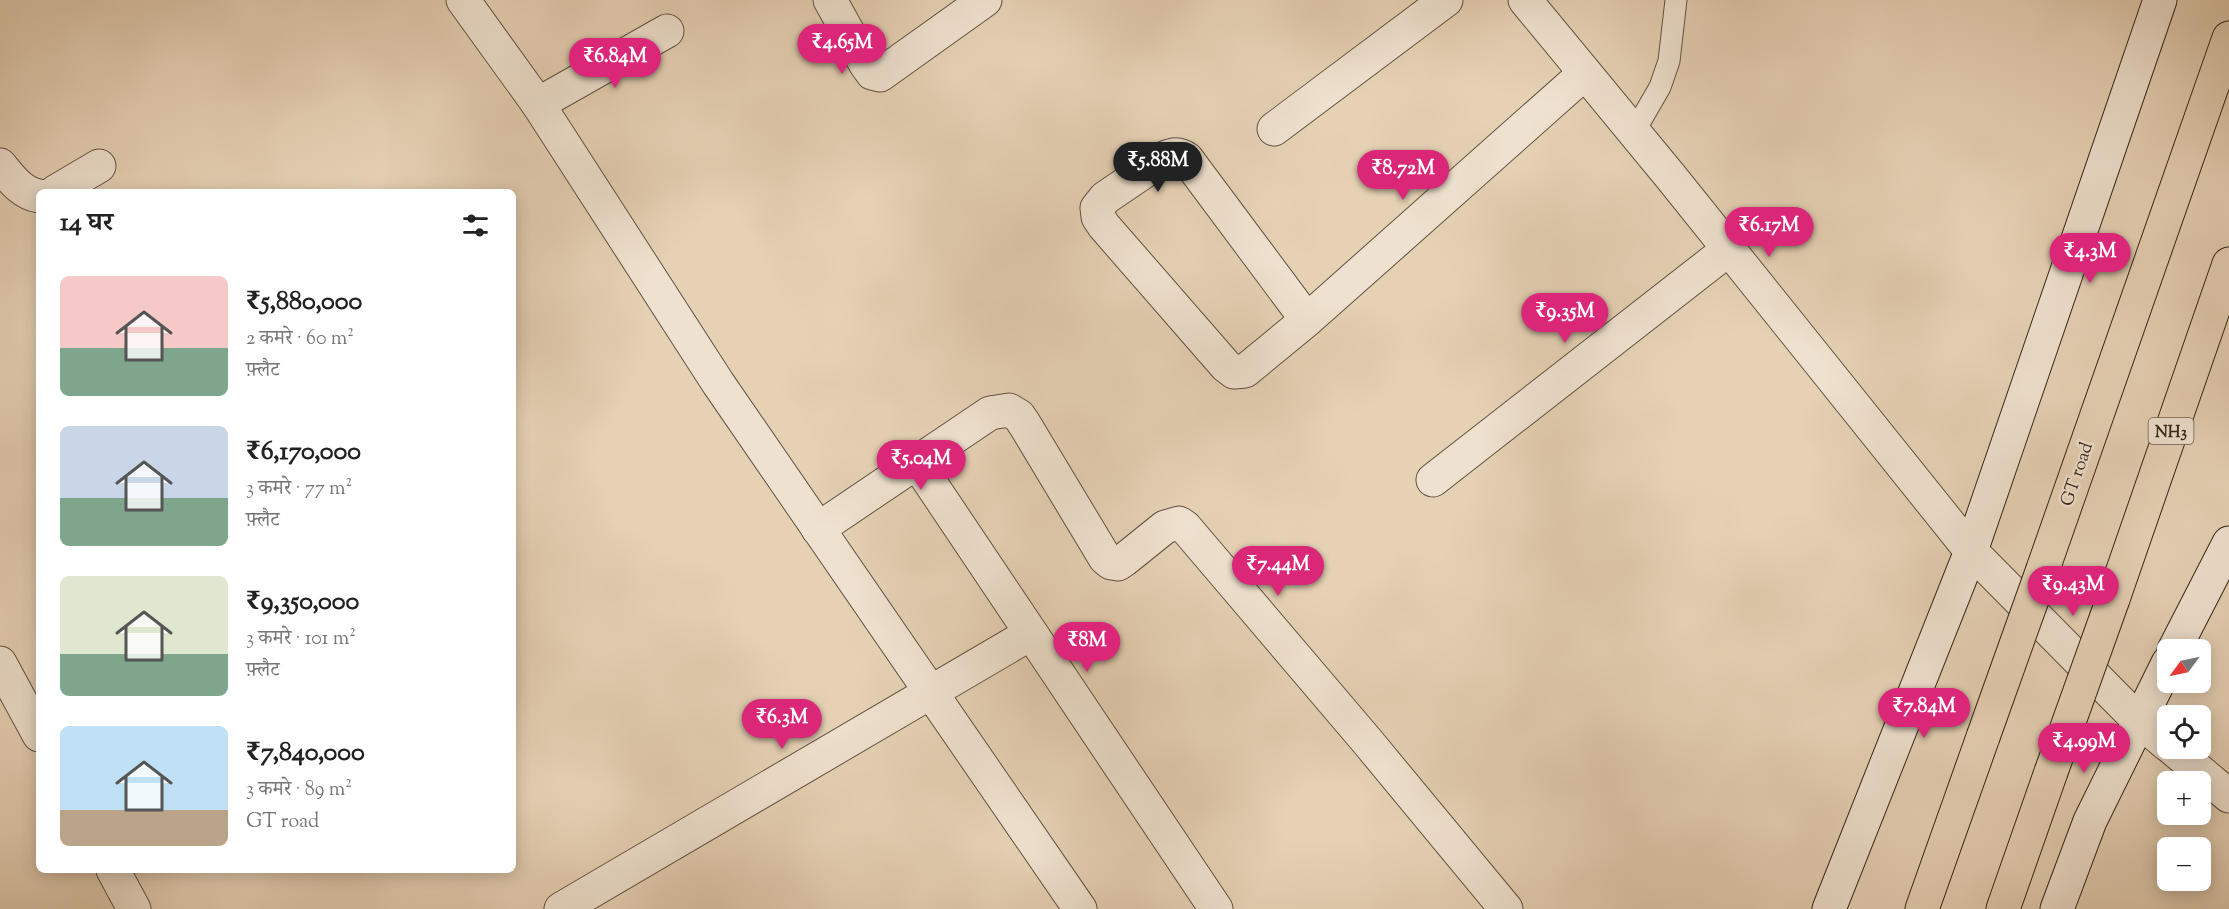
<!DOCTYPE html>
<html lang="hi">
<head>
<meta charset="utf-8">
<style>
	:root { --surface:#fff; --page:#f2f2f2; --text:#222; --muted:#767676; --accent:#db2777 }
	body { margin:0; font-family:"Sorts Mill Goudy","Noto Serif Devanagari",serif; background:var(--page); color:var(--text); height:100vh; display:flex; flex-direction:column; font-size:22px; white-space:nowrap }
	* { box-sizing:border-box; margin:0 }
	p { font-size:20px; color:var(--muted) }
	.icon { flex:none; width:33px; height:33px; fill:none; stroke:currentColor; stroke-width:2; stroke-linecap:round; stroke-linejoin:round }
	.map { position:relative; flex:1; overflow:hidden }
	.details { position:absolute; left:36px; top:189px; width:480px; height:684px; display:flex; flex-direction:column; background:var(--surface); border-radius:9px; box-shadow:0 3px 15px #0003 }
	.details>* { flex:none }
	.needle { width:39px; rotate:237deg }
	.controls { position:absolute; left:2157px; top:639px; display:grid; gap:12px }
	.controls a { display:grid; place-items:center; width:54px; height:54px; border-radius:9px; background:var(--surface); box-shadow:0 3px 15px #0003; font-size:30px }
	.price { position:absolute; translate:-50% -51px; padding:0 14px; border-radius:21px; background:var(--accent); color:#fff; font-size:20px; line-height:39px; filter:drop-shadow(0 2px 3px #0008) }
	.price::after { content:''; position:absolute; left:50%; top:36px; width:18px; height:14px; margin-left:-9px; background:inherit; clip-path:polygon(0 0,100% 0,50% 100%) }
	.price.selected { background:#222; color:#fff }
	ul { padding:0; list-style:none }
	li { display:flex; align-items:center; gap:18px; height:150px; padding:0 24px }
	li span { display:grid; place-items:center; flex:none; width:168px; height:120px; border-radius:9px; color:#555 }
	li>.icon { margin-inline-start:auto }
	span .icon { width:72px; height:72px; fill:#fffc; stroke-width:1 }
	li b { font-size:26px }
	h2 { display:flex; justify-content:space-between; align-items:center; height:72px; padding:0 24px; font-size:26px }
	.map>svg:first-child { display:block }
	.lines { fill:none; stroke-linecap:round; stroke-linejoin:round }
	.service-casing { stroke:#615241; stroke-width:23 }
	.minor-casing { stroke:#615241; stroke-width:35 }
	.secondary-casing { stroke:#35271a; stroke-width:35 }
	.trunk-casing { stroke:#35271a; stroke-width:35 }
	.service { stroke:#efe1cf; stroke-width:21 }
	.minor { stroke:#efe1cf; stroke-width:33 }
	.secondary { stroke:#efe1cf; stroke-width:33 }
	.trunk { stroke:#e6d1b5; stroke-width:33 }
	.trunk-bridge-casing { stroke:#35271a; stroke-width:35; stroke-linecap:butt }
	.trunk-bridge { stroke:#e6d1b5; stroke-width:33 }
	.labels { text-anchor:middle; stroke-width:5; stroke-linejoin:round; paint-order:stroke }
	.shield { fill:#efe1cf; stroke:#6d5f50; stroke-width:1.5 }
	.shield-label { font-size:16px; font-weight:bold; fill:#35271a }
	.street-label { font-size:18px; fill:#35271a; stroke:#efe1cf }
</style>
</head>
<body>
<div class="map">
<svg width="2229" height="909" viewBox="0 0 2229 909">
	<rect width="100%" height="100%" fill="#e6d1b5"/>
	<filter id="stains"><feTurbulence type="fractalNoise" baseFrequency=".00333" numOctaves="4"/><feColorMatrix values="0 0 0 0 .2 0 0 0 0 .09 0 0 0 0 .02 0 0 0 .5 -.17"/></filter>
	<radialGradient id="worn" r=".72"><stop offset=".6" stop-color="#630" stop-opacity="0"/><stop offset="1" stop-color="#630" stop-opacity=".3"/></radialGradient>
	<g class="lines">
		<g class="service-casing">
			<polyline id="service" points="1634,132 1660,87 1669,61 1676,0"/>
		</g>
		<g class="minor-casing">
			<g id="minor">
				<polyline points="463,0 538,104 718,383 1080,909"/>
				<polyline points="830,0 865,63 872,73 880,75 985,0"/>
				<polyline points="1525,0 1671,177 1971,551 2138,720 2168,745"/>
				<polyline points="538,104 667,31"/>
				<polyline points="1274,129 1446,0"/>
				<path d="M0 165C11 178 21 193 39 196"/>
				<polyline points="55,192 99,166"/>
				<path d="M1307 320 1187 159C1179 153 1173 154 1164 158L1105 198 1097 208 1098 217 1104 226 1226 366 1234 372 1245 371 1307 320 1585 73"/>
				<polyline points="917,463 1216,909"/>
				<polyline points="1433,480 1729,249"/>
				<polyline points="818,529 990,413 1009,410 1019,416 1025,425 1105,558 1111,563 1118,564 1124,560 1165,527 1179,523 1185,527 1367,741 1506,909"/>
				<polyline points="0,663 39,735"/>
				<polyline points="2172,748 2229,796"/>
				<polyline points="113,870 134,909"/>
				<polyline points="561,909 1030,634"/>
			</g>
		</g>
		<g class="secondary-casing">
			<g id="secondary">
				<polyline points="2174,650 2229,543"/>
				<polyline points="1829,909 1971,551 2160,0"/>
				<polyline points="2057,909 2090,821 2168,663"/>
			</g>
		</g>
		<g class="trunk-casing">
			<g id="trunk">
				<polyline points="2043,569 2229,38"/>
				<polyline points="2113,599 2229,264"/>
				<polyline points="1922,909 1983,737"/>
				<polyline points="2003,909 2051,772"/>
			</g>
		</g>
		<use href="#service" class="service"/>
		<use href="#minor" class="minor"/>
		<use href="#secondary" class="secondary"/>
		<use href="#trunk" class="trunk"/>
		<g class="trunk-bridge-casing">
			<g id="trunk-bridge">
				<polyline points="1983,737 2043,569"/>
				<polyline points="2051,772 2113,599"/>
			</g>
		</g>
		<use href="#trunk-bridge" class="trunk-bridge"/>
	</g>
	<g class="labels">
		<rect class="shield" x="2148.5" y="418" width="45" height="26" rx="4.5"/>
		<g class="shield-label">
			<text x="2171" y="437">NH3</text>
		</g>
		<g class="street-label">
			<text transform="translate(2076 474) rotate(-71)" y="6">GT road</text>
		</g>
	</g>
	<rect width="100%" height="100%" filter="url(#stains)"/>
	<rect width="100%" height="100%" fill="url(#worn)"/>
</svg>
<div class="controls">
<a><svg class="needle" viewBox="-14 -14 28 28"><path d="M0-13l5 13h-10z" fill="#e53935"/><path d="M0 13l5-13h-10z" fill="#767676"/></svg></a>
<a><svg class="icon" aria-label="locate" viewBox="0 0 24 24"><circle cx="12" cy="12" r="6"/><path d="M12 2v4M12 18v4M2 12h4M18 12h4"/></svg></a>
<a>+</a>
<a>−</a>
</div>
<b class="price" style="left:842px;top:75px">₹4.65M</b>
<b class="price" style="left:615px;top:89px">₹6.84M</b>
<b class="price selected" style="left:1158px;top:193px">₹5.88M</b>
<b class="price" style="left:1403px;top:201px">₹8.72M</b>
<b class="price" style="left:1769px;top:258px">₹6.17M</b>
<b class="price" style="left:2090px;top:284px">₹4.3M</b>
<b class="price" style="left:1565px;top:344px">₹9.35M</b>
<b class="price" style="left:921px;top:491px">₹5.04M</b>
<b class="price" style="left:1278px;top:597px">₹7.44M</b>
<b class="price" style="left:2073px;top:617px">₹9.43M</b>
<b class="price" style="left:1087px;top:673px">₹8M</b>
<b class="price" style="left:1924px;top:739px">₹7.84M</b>
<b class="price" style="left:782px;top:750px">₹6.3M</b>
<b class="price" style="left:2084px;top:774px">₹4.99M</b>
<section class="details">
<h2>14 घर<svg class="icon" aria-label="filters" viewBox="0 0 24 24"><path d="M4 7h16M4 17h16"/><circle cx="9" cy="7" r="2"/><circle cx="15" cy="17" r="2"/></svg></h2>
<ul>
<li><span style="background:linear-gradient(#f6c9c9 60%,#7fa58c 0)"><svg class="icon" aria-label="home" viewBox="0 0 24 24"><path d="M3 11l9-7 9 7M6 9v11h12V9"/></svg></span><div><b>₹5,880,000</b><p>2 कमरे · 60 m²</p><p>फ़्लैट</p></div></li>
<li><span style="background:linear-gradient(#c9d6e8 60%,#7fa58c 0)"><svg class="icon" aria-label="home" viewBox="0 0 24 24"><path d="M3 11l9-7 9 7M6 9v11h12V9"/></svg></span><div><b>₹6,170,000</b><p>3 कमरे · 77 m²</p><p>फ़्लैट</p></div></li>
<li><span style="background:linear-gradient(#dfe7d0 65%,#7fa58c 0)"><svg class="icon" aria-label="home" viewBox="0 0 24 24"><path d="M3 11l9-7 9 7M6 9v11h12V9"/></svg></span><div><b>₹9,350,000</b><p>3 कमरे · 101 m²</p><p>फ़्लैट</p></div></li>
<li><span style="background:linear-gradient(#bfe0f5 70%,#b9a48a 0)"><svg class="icon" aria-label="home" viewBox="0 0 24 24"><path d="M3 11l9-7 9 7M6 9v11h12V9"/></svg></span><div><b>₹7,840,000</b><p>3 कमरे · 89 m²</p><p>GT road</p></div></li>
</ul>
</section>
</div>
</body>
</html>
